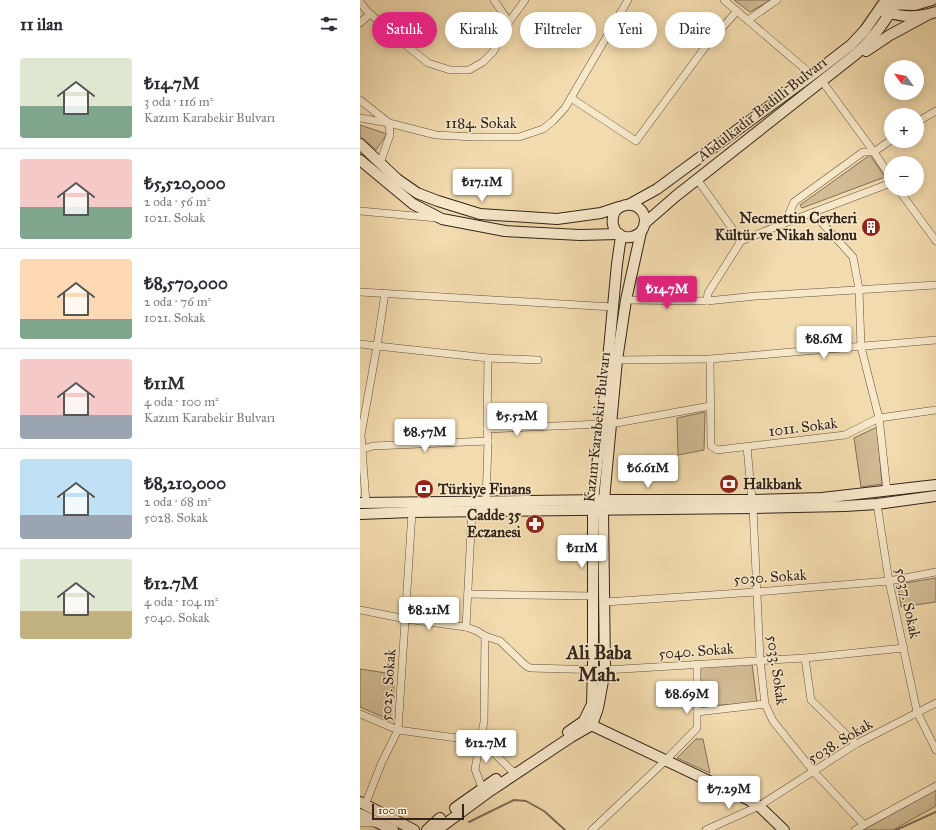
<!DOCTYPE html>
<html lang="tr">
<head>
<meta charset="utf-8">
<style>
	:root { --surface:#fff; --page:#f2f2f3; --text:#2b2b33; --muted:#7c7c81; --line:#e1e1e2; --accent:#db2777 }
	body { margin:0; font-family:"IM FELL Great Primer",serif; background:var(--page); color:var(--text); height:100vh; display:flex; flex-direction:column; font-size:15px; white-space:nowrap }
	* { box-sizing:border-box; margin:0 }
	p { font-size:13px; color:var(--muted) }
	.icon { flex:none; width:22px; height:22px; fill:none; stroke:currentColor; stroke-width:2; stroke-linecap:round; stroke-linejoin:round }
	.map { position:relative; flex:1; overflow:hidden }
	.sheet { display:flex; flex-direction:column; background:var(--surface); width:360px }
	.sheet>* { flex:none }
	.top-card { position:absolute; left:12px; top:12px; width:380px; height:36px; display:flex; gap:8px }
	.needle { width:26px; rotate:303deg }
	.fabs { position:absolute; left:524px; top:60px; display:grid; gap:8px }
	.fabs a { display:grid; place-items:center; width:40px; height:40px; border-radius:50%; background:var(--surface); box-shadow:0 2px 10px #0003; font-size:20px }
	.scale { position:absolute; left:12px; bottom:10px; width:92px; box-sizing:border-box; padding-left:4px; border:2px solid #34241a; border-top:0; font-size:11px; line-height:14px; white-space:nowrap; color:#34241a; -webkit-text-stroke:3px #f7e8ca; paint-order:stroke }
	.price { position:absolute; translate:-50% -34px; padding:0 9px; border-radius:4px; background:#fff; color:#222; font-size:13px; line-height:26px; filter:drop-shadow(0 1px 2px #0008) }
	.price::after { content:''; position:absolute; left:50%; top:24px; width:12px; height:9px; margin-left:-6px; background:inherit; clip-path:polygon(0 0,100% 0,50% 100%) }
	.price.active { background:var(--accent); color:#fff }
	ul { padding:0; list-style:none }
	li { display:flex; align-items:center; gap:12px; height:100px; padding:0 20px }
	li+li { border-top:1px solid var(--line) }
	li span { display:grid; place-items:center; flex:none; width:112px; height:80px; border-radius:4px; color:#555 }
	li>.icon { margin-inline-start:auto }
	span .icon { width:48px; height:48px; fill:#fffc; stroke-width:1 }
	li b { font-size:17px }
	h2 { display:flex; justify-content:space-between; align-items:center; height:48px; padding:0 20px; font-size:17px }
	.tag { padding:0 14px; border-radius:18px; background:var(--surface); box-shadow:0 2px 10px #0003; font-size:14px; line-height:36px }
	.tag.active { background:var(--accent); color:#fff }
	main { display:flex; flex:1; min-height:0 }
	.map>svg:first-child { display:block }
	.green { fill:#d2bc95; stroke:#837058 }
	.lines { fill:none; stroke-linecap:round; stroke-linejoin:round }
	.stream { stroke:#7f6d55; stroke-width:2 }
	.street-casing { stroke:#64523f; stroke-width:8 }
	.secondary-casing { stroke:#34241a; stroke-width:12 }
	.street { stroke:#f7e8ca; stroke-width:7 }
	.secondary { stroke:#f7e8ca; stroke-width:10 }
	.labels { text-anchor:middle; stroke-width:3; stroke-linejoin:round; paint-order:stroke }
	.street-label { font-size:15px; fill:#34241a; stroke:#f7e8ca }
	.poi-label { font-size:15px; font-weight:bold; fill:#34241a; stroke:#f7e8ca; text-anchor:end }
	.district-label { font-size:19px; font-weight:bold; fill:#34241a; stroke:#f7e8ca }
</style>
</head>
<body>
<main>
<section class="sheet">
<h2>11 ilan<svg class="icon" aria-label="filters" viewBox="0 0 24 24"><path d="M4 7h16M4 17h16"/><circle cx="9" cy="7" r="2"/><circle cx="15" cy="17" r="2"/></svg></h2>
<ul>
<li><span style="background:linear-gradient(#dfe7d0 60%,#7fa58c 0)"><svg class="icon" aria-label="home" viewBox="0 0 24 24"><path d="M3 11l9-7 9 7M6 9v11h12V9"/></svg></span><div><b>₺14.7M</b><p>3 oda · 116 m²</p><p>Kazım Karabekir Bulvarı</p></div></li>
<li><span style="background:linear-gradient(#f6c9c9 60%,#7fa58c 0)"><svg class="icon" aria-label="home" viewBox="0 0 24 24"><path d="M3 11l9-7 9 7M6 9v11h12V9"/></svg></span><div><b>₺5,520,000</b><p>2 oda · 56 m²</p><p>1021. Sokak</p></div></li>
<li><span style="background:linear-gradient(#ffd9b3 75%,#7fa58c 0)"><svg class="icon" aria-label="home" viewBox="0 0 24 24"><path d="M3 11l9-7 9 7M6 9v11h12V9"/></svg></span><div><b>₺8,570,000</b><p>2 oda · 76 m²</p><p>1021. Sokak</p></div></li>
<li><span style="background:linear-gradient(#f6c9c9 70%,#9aa5b1 0)"><svg class="icon" aria-label="home" viewBox="0 0 24 24"><path d="M3 11l9-7 9 7M6 9v11h12V9"/></svg></span><div><b>₺11M</b><p>4 oda · 100 m²</p><p>Kazım Karabekir Bulvarı</p></div></li>
<li><span style="background:linear-gradient(#bfe0f5 70%,#9aa5b1 0)"><svg class="icon" aria-label="home" viewBox="0 0 24 24"><path d="M3 11l9-7 9 7M6 9v11h12V9"/></svg></span><div><b>₺8,210,000</b><p>2 oda · 68 m²</p><p>5028. Sokak</p></div></li>
<li><span style="background:linear-gradient(#dfe7d0 65%,#c2b280 0)"><svg class="icon" aria-label="home" viewBox="0 0 24 24"><path d="M3 11l9-7 9 7M6 9v11h12V9"/></svg></span><div><b>₺12.7M</b><p>4 oda · 104 m²</p><p>5040. Sokak</p></div></li>
</ul>
</section>
<div class="map">
<svg width="576" height="830" viewBox="0 0 576 830">
	<rect width="100%" height="100%" fill="#f2dbae"/>
	<filter id="stains"><feTurbulence type="fractalNoise" baseFrequency=".005" numOctaves="4"/><feColorMatrix values="0 0 0 0 .2 0 0 0 0 .09 0 0 0 0 .02 0 0 0 .5 -.17"/></filter>
	<radialGradient id="worn" r=".72"><stop offset=".6" stop-color="#630" stop-opacity="0"/><stop offset="1" stop-color="#630" stop-opacity=".3"/></radialGradient>
	<g class="green">
		<polygon points="374,0 411,0 390,12"/>
		<polygon points="0,125 27,134 16,150 0,136"/>
		<polygon points="510,155 525,177 442,208 440,205"/>
		<polygon points="345,412 344,450 318,455 317,418"/>
		<polygon points="517,427 522,484 501,487 494,438"/>
		<polygon points="576,578 576,602 541,607 538,584"/>
		<polygon points="392,664 397,703 342,706 340,666"/>
		<polygon points="0,669 33,674 34,690 30,720 0,707"/>
		<polygon points="336,739 343,739 350,773 317,758"/>
		<polygon points="576,790 576,806 533,830 503,830"/>
	</g>
	<g class="lines">
		<g class="stream">
			<polyline points="109,822 154,800 166,801 184,811 205,830"/>
			<polyline points="536,830 576,812"/>
		</g>
		<g class="street-casing">
			<g id="street">
				<polyline points="134,0 149,22"/>
				<polyline points="364,0 452,75"/>
				<polyline points="0,2 7,11 42,42 68,63 90,70 109,70 123,62 133,52 149,22 165,0"/>
				<polyline points="388,20 417,0"/>
				<polyline points="0,23 10,14"/>
				<polyline points="462,81 514,152 531,178"/>
				<polyline points="211,98 276,141 346,46 377,11"/>
				<polyline points="0,100 29,123 30,135 20,163"/>
				<polyline points="0,118 29,123 76,135 114,137 159,137 183,129 193,121 205,108 268,0"/>
				<polyline points="557,122 576,111"/>
				<polyline points="337,179 381,241"/>
				<polyline points="538,189 576,241"/>
				<polyline points="0,211 77,218"/>
				<polyline points="453,213 493,257 499,289 501,347 519,418 527,491"/>
				<polyline points="425,223 531,183"/>
				<polyline points="0,292 253,307"/>
				<polyline points="25,293 17,346 128,358 178,360"/>
				<polyline points="266,300 347,301 396,296 576,285"/>
				<polyline points="347,301 348,293 381,241 425,223 434,202 503,152 514,152 531,140"/>
				<polyline points="0,344 17,346 1,435 6,503"/>
				<polyline points="350,359 351,446 357,450 485,435 519,418 576,410"/>
				<polyline points="257,360 350,359 576,340"/>
				<polyline points="251,424 350,406"/>
				<polyline points="127,429 128,358"/>
				<polyline points="387,447 392,500"/>
				<polyline points="0,450 13,446 128,441"/>
				<polyline points="126,502 128,441 127,429 242,424"/>
				<polyline points="517,504 529,581 557,712 576,750"/>
				<polyline points="393,508 400,659 405,704 413,721 454,772 504,825"/>
				<polyline points="108,594 233,596"/>
				<polyline points="245,602 396,592 529,581 576,572"/>
				<polyline points="0,610 46,619 106,627 117,631 125,636 140,641 165,665 170,668 245,670 445,658 544,648"/>
				<polyline points="106,627 112,511"/>
				<polyline points="445,658 451,700 496,744"/>
				<polyline points="337,712 405,704"/>
				<polyline points="0,714 38,730 119,741 131,750 151,770 156,774"/>
				<polyline points="122,788 115,769 124,722 125,636"/>
				<polyline points="5,805 22,762 38,730 52,512"/>
				<polyline points="0,823 16,823"/>
				<polyline points="232,830 306,760 337,728 337,664"/>
				<polyline points="346,830 399,806 496,744 576,703"/>
				<polyline points="495,830 576,786"/>
			</g>
		</g>
		<g class="secondary-casing">
			<g id="secondary">
				<path d="M524 12C544 17 556 18 576 12"/>
				<polyline points="506,51 530,35 567,15"/>
				<polyline points="0,144 37,179 57,193 78,201 120,214 197,219 241,213 259,207"/>
				<polyline points="0,160 53,204 82,219 145,231 220,235 259,234"/>
				<polyline points="270,204 297,189 452,75 491,45 505,30 523,4 555,5 572,0"/>
				<path d="M285 223 316 196 496 54C514 38 526 20 538 0"/>
				<polyline points="0,503 244,500 392,500 462,498 576,485"/>
				<polyline points="0,514 52,512 393,508 485,506 517,504 576,496"/>
				<polyline points="227,723 387,799 399,806 424,830"/>
				<polyline points="208,732 224,721 232,704 233,669 233,500 242,424 257,264 261,236"/>
				<polyline points="0,802 54,830"/>
				<polyline points="95,808 136,779"/>
				<polyline points="0,814 33,830"/>
				<polyline points="67,830 80,818"/>
				<path d="M77 830 130 791 211 737 232 725 238 708 245 670 243 510 257 360 266 300 281 232C294 213 272 195 255 211 246 230 264 246 281 232"/>
			</g>
		</g>
		<use href="#street" class="street"/>
		<use href="#secondary" class="secondary"/>
	</g>
	<defs>
		<g id="building-disc" transform="scale(1)"><circle r="9.5" fill="#8f2418" stroke="#f7e8ca"/><path d="M-4-6H4V6H1V3H-1V6H-4ZM-2.5-4.3h1.7v1.8h-1.7ZM.8-4.3h1.7v1.8H.8ZM-2.5-1h1.7V.8h-1.7ZM.8-1h1.7V.8H.8Z" fill="#fff"/></g>
		<g id="bank-disc" transform="scale(1)"><circle r="9.5" fill="#8f2418" stroke="#f7e8ca"/><path d="M-6-4H6V4H-6ZM0-2.3a2.3 2.3 0 1 0 0 4.6a2.3 2.3 0 1 0 0-4.6Z" fill="#fff"/></g>
		<g id="pharmacy-disc" transform="scale(1)"><circle r="9.5" fill="#8f2418" stroke="#f7e8ca"/><path d="M-2-6h4v4h4v4h-4v4h-4v-4h-4v-4h4Z" fill="#fff"/></g>
	</defs>
	<g fill-rule="evenodd">
		<use href="#building-disc" x="511" y="227"/>
		<use href="#bank-disc" x="369" y="484"/>
		<use href="#bank-disc" x="64" y="489"/>
		<use href="#pharmacy-disc" x="175" y="524"/>
	</g>
	<g class="labels">
		<g class="street-label">
			<text transform="translate(402 109) rotate(-38)" y="5">Abdülkadir Badilli Bulvarı</text>
			<text x="121" y="128">1184. Sokak</text>
			<text transform="translate(237 427) rotate(-84)" y="5">Kazım Karabekir Bulvarı</text>
			<text transform="translate(443 427) rotate(-7)" y="5">1011. Sokak</text>
			<text transform="translate(410 577) rotate(-4)" y="5">5030. Sokak</text>
			<text transform="translate(548 603) rotate(78)" y="5">5037. Sokak</text>
			<text transform="translate(336 651) rotate(-4)" y="5">5040. Sokak</text>
			<text transform="translate(417 670) rotate(82)" y="5">5033. Sokak</text>
			<text transform="translate(28 685) rotate(-86)" y="5">5025. Sokak</text>
			<text transform="translate(480 741) rotate(-31)" y="5">5038. Sokak</text>
		</g>
		<g class="poi-label">
			<text x="497" y="223">Necmettin Cevheri<tspan x="497" dy="17">Kültür ve Nikah salonu</tspan></text>
			<text x="383" y="489" text-anchor="start">Halkbank</text>
			<text x="78" y="494" text-anchor="start">Türkiye Finans</text>
			<text x="161" y="520">Cadde 35<tspan x="161" dy="17">Eczanesi</tspan></text>
		</g>
		<g class="district-label">
			<text x="239" y="659">Ali Baba<tspan x="239" dy="22">Mah.</tspan></text>
		</g>
	</g>
	<rect width="100%" height="100%" filter="url(#stains)"/>
	<rect width="100%" height="100%" fill="url(#worn)"/>
</svg>
<div class="fabs">
<a><svg class="needle" viewBox="-14 -14 28 28"><path d="M0-13l5 13h-10z" fill="#e53935"/><path d="M0 13l5-13h-10z" fill="#7c7c81"/></svg></a>
<a>+</a>
<a>−</a>
</div>
<div class="scale">100 m</div>
<b class="price" style="left:122px;top:203px">₺17.1M</b>
<b class="price active" style="left:307px;top:310px">₺14.7M</b>
<b class="price" style="left:464px;top:360px">₺8.6M</b>
<b class="price" style="left:157px;top:437px">₺5.52M</b>
<b class="price" style="left:65px;top:453px">₺8.57M</b>
<b class="price" style="left:288px;top:489px">₺6.61M</b>
<b class="price" style="left:222px;top:569px">₺11M</b>
<b class="price" style="left:69px;top:631px">₺8.21M</b>
<b class="price" style="left:327px;top:715px">₺8.69M</b>
<b class="price" style="left:126px;top:764px">₺12.7M</b>
<b class="price" style="left:369px;top:810px">₺7.29M</b>
<div class="top-card">
<a class="tag active">Satılık</a>
<a class="tag">Kiralık</a>
<a class="tag">Filtreler</a>
<a class="tag">Yeni</a>
<a class="tag">Daire</a>
</div>
</div>
</main>
</body>
</html>
